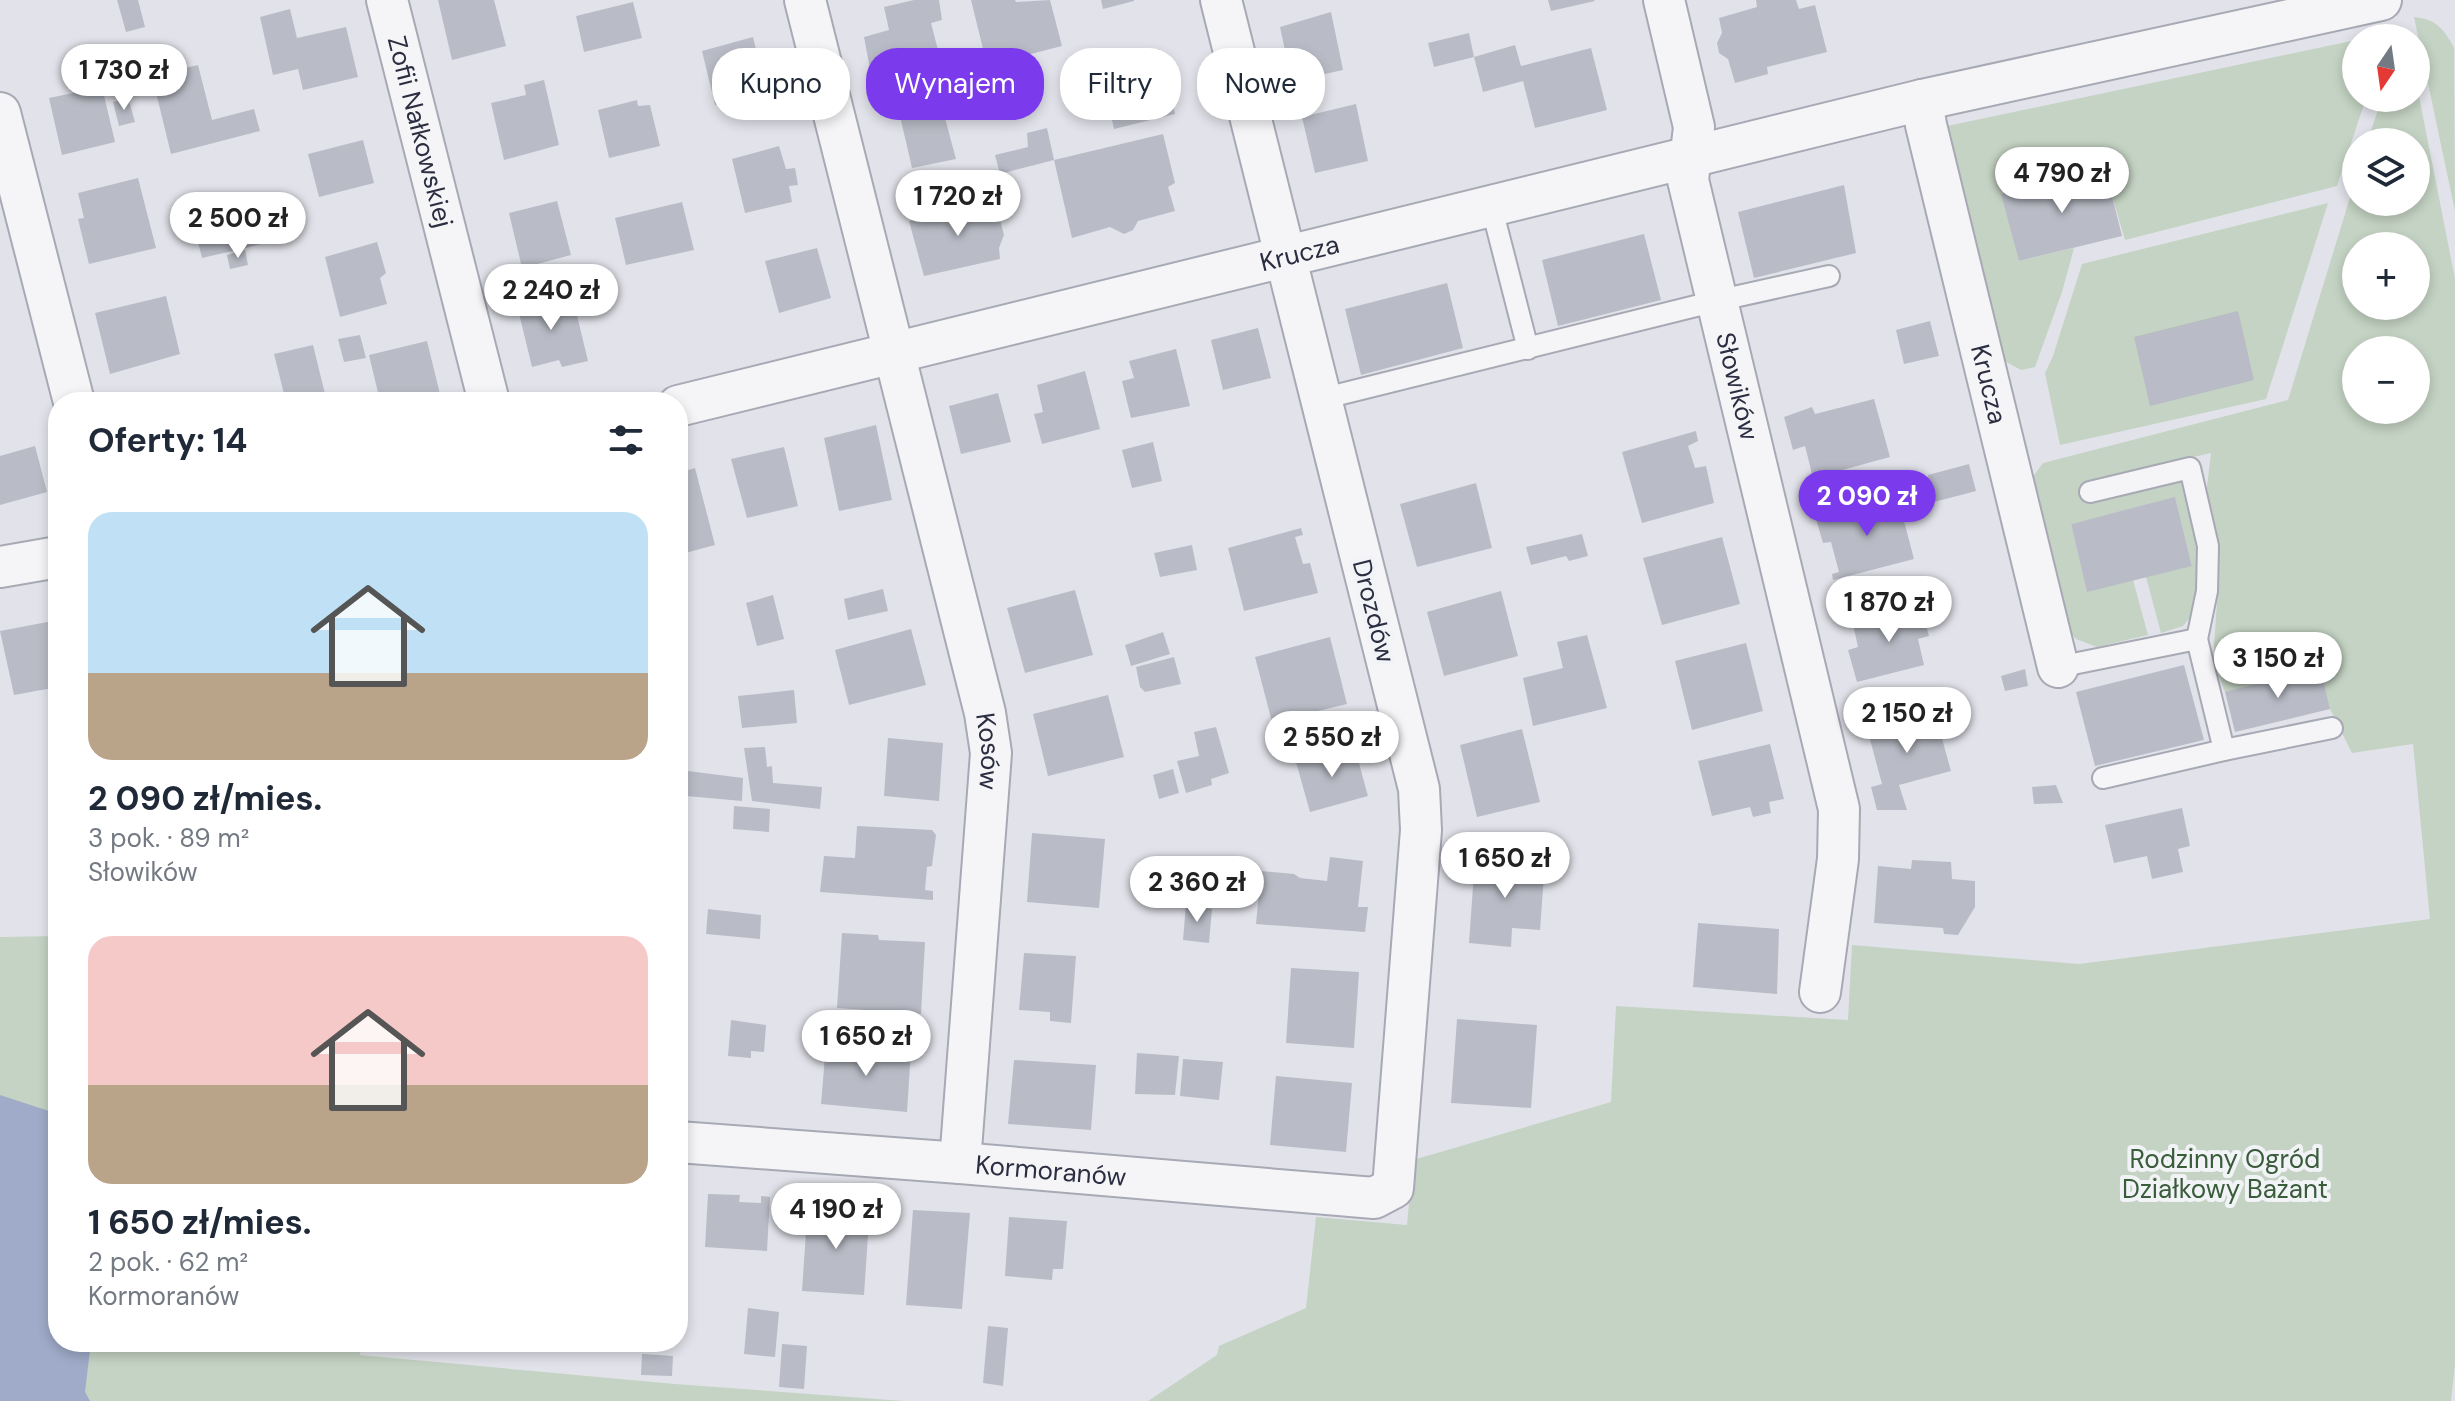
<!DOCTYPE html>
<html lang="pl">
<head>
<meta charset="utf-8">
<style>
	:root { --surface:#fff; --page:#f2f2f3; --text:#1f2937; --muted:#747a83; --accent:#7c3aed }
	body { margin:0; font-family:"DM Sans",sans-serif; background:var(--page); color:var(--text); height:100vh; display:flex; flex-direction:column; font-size:30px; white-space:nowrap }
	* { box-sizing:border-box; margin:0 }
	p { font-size:26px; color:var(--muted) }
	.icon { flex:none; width:44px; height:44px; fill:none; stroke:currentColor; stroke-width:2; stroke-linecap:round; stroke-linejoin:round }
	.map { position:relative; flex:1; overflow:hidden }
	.sheet { position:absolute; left:48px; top:392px; width:640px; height:960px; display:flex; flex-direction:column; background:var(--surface); border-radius:32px; box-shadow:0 4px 12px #0003 }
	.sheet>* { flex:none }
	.hud { position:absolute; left:712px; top:48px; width:760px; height:72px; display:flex; gap:16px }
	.needle { width:52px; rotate:193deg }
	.buttons { position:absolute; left:2342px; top:24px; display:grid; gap:16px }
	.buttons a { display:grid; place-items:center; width:88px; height:88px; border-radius:50%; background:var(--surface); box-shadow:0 4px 12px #0003; font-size:40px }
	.price { position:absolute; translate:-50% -68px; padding:0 18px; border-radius:28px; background:#fff; color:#222; font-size:26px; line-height:52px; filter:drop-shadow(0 2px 4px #0008) }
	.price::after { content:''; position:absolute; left:50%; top:48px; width:24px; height:18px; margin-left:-12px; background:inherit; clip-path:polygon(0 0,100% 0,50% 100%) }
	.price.active { background:var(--accent); color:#fff }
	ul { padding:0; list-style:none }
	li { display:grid; align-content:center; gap:16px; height:424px; padding:0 40px }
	li span { display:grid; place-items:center; height:248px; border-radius:24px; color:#555 }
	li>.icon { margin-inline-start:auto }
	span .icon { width:144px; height:144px; fill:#fffc; stroke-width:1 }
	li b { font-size:34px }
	h2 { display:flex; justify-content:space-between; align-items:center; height:96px; padding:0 40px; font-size:34px }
	.tag { padding:0 28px; border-radius:32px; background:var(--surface); box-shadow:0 4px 12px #0003; font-size:28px; line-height:72px }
	.tag.active { background:var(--accent); color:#fff }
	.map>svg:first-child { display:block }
	.green { fill:#c4d3c3; fill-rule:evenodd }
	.water { fill:#9fabc8 }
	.building { fill:#b9bcc6 }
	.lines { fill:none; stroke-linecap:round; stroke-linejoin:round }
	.lane-casing { stroke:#a7a9b4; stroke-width:24 }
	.street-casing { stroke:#a7a9b4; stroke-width:44 }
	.lane { stroke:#f5f5f8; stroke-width:20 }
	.street { stroke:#f5f5f8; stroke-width:40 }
	.labels { text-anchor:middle; stroke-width:8; stroke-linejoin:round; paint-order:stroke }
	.street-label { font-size:26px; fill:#2b2e41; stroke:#f2f3f7 }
	.park-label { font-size:26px; fill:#395c39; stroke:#f2f3f7 }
</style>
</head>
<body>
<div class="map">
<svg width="2455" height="1401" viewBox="0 0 2455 1401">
	<rect width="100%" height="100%" fill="#e2e3ea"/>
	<g class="green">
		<path d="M2414 17C2436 19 2444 29 2454 48L2455 211Z"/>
		<polygon points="2356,40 2356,98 2366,98 2337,186 2125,240 2104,168 2002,193 2019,261 2074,248 2062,292 2035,367 2021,370 1999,358 1944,135 1947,126"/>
		<path d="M2416 81 2455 279V1365L2451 1401H1148L1217 1355 1219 1346 1306 1308 1316 1217 1407 1225 1413 1160 1611 1102 1616 1006 1848 1020 1852 945 2079 964 2430 919 2413 744 2352 753 2330 709 2225 692 2218 674 2214 645 2219 574 2212 510 2206 495 2211 453 2089 481 2081 486 2084 503 2181 477 2200 536 2199 590 2193 614 2183 626 2161 633 2146 577 2192 565 2175 498 2071 524 2087 591 2133 580 2148 635 2097 647 2076 639 2059 619 2029 482 2043 463 2288 400 2356 178V202H2416V142H2367L2382 98H2416ZM2356 246H2416V306H2356ZM2356 350H2416V410H2356Z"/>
		<polygon points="2328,203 2266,399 2060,445 2045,373 2053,356 2082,264"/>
		<polygon points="58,936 58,1342 361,1342 360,1355 675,1384 904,1401 0,1401 0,937"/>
	</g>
	<polygon class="water" points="0,1095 58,1114 58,1342 91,1342 85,1392 90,1401 0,1401"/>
	<g class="building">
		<polygon points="117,0 138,0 145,27 126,32"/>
		<polygon points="438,0 494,0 506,46 452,60"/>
		<polygon points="914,0 939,0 942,20 931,23 938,50 870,69 864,37 889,30 884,7"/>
		<polygon points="971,0 1015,0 1016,2 1050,0 1062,46 987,65"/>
		<polygon points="1101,0 1134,0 1134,1 1103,9"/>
		<polygon points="1548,0 1594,0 1595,1 1551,11"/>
		<polygon points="1756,0 1796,0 1799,9 1815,5 1827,52 1767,67 1768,74 1735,83 1728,59 1719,53 1717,43 1722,33 1719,18 1757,7"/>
		<polygon points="633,2 642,38 584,52 576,16"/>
		<polygon points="290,9 297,38 346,27 358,77 303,90 298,69 273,75 260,17"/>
		<polygon points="1331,12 1343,70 1298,80 1292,55 1286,55 1280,27"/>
		<polygon points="1469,33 1474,57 1515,45 1521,66 1591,48 1607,110 1535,128 1523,81 1483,92 1474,57 1434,67 1428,43"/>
		<polygon points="753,37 760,66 771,63 777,89 715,105 702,51"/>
		<polygon points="1159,49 1175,114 1114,129 1099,64"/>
		<polygon points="198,65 212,120 254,109 260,131 171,154 152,76"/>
		<polygon points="544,80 559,145 504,160 491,103 526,95 524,85"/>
		<polygon points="102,87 115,142 62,155 49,98"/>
		<polygon points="128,98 135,122 119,126 113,102"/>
		<polygon points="637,100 638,106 650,105 660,146 609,158 598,110"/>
		<polygon points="1356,104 1368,161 1315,173 1302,117"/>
		<polygon points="942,107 956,159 912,168 900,116"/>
		<polygon points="1047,128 1054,160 1163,134 1175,183 1168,187 1175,211 1138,221 1133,230 1124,234 1110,227 1072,238 1054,160 1000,174 995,155 1028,147 1027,133"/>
		<polygon points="363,140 374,183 319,197 308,154"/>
		<polygon points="779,146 786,169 795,168 798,185 789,186 792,202 745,213 732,159"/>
		<polygon points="2105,168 2122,236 2019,261 2001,194"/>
		<polygon points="138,178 156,248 89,264 78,219 84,218 78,193"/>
		<polygon points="1844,185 1856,253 1754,278 1738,212"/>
		<polygon points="557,201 571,255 522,268 509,213"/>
		<polygon points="995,201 1004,235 999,248 1000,259 924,276 909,221"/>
		<polygon points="682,202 694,250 626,265 615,218"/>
		<polygon points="285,211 292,237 202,258 196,234"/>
		<polygon points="1644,234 1661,300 1558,326 1542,260"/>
		<polygon points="377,242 386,273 380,278 387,304 340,317 325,257"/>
		<polygon points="817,248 831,298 779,313 765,261"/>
		<polygon points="245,250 248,265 230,269 227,255"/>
		<polygon points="1447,283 1463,348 1361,375 1345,309"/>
		<polygon points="551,292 556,312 575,307 588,361 562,367 559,360 532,367 516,301"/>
		<polygon points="166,296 180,354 110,374 95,313"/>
		<polygon points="2238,311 2254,380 2150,406 2134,337"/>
		<polygon points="1930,321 1939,356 1904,364 1896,330"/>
		<polygon points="1258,328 1271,378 1223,390 1211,340"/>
		<polygon points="360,335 366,358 344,362 338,339"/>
		<polygon points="427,341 440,394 408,402 407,396 380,401 369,355"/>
		<polygon points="313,345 327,402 286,402 274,354"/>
		<polygon points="1176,349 1190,406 1131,418 1122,381 1134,378 1129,361"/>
		<polygon points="1085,371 1100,429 1042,444 1034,414 1043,412 1037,385"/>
		<polygon points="998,393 1011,442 961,454 949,406"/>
		<polygon points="1874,399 1890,457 1813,478 1805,446 1793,450 1784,417 1812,407 1815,414"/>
		<polygon points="876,425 892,500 839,511 824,438"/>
		<polygon points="1696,431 1698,441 1688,446 1695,468 1706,466 1714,503 1642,523 1622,452"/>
		<polygon points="1153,442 1162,481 1132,488 1122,450"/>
		<polygon points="35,446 47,492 0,505 0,456"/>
		<polygon points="784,447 798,506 747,518 731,459"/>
		<polygon points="1969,464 1976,491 1934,502 1928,475"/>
		<polygon points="695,468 715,545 678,555 678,473"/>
		<polygon points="1476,483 1492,548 1417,567 1400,504"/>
		<polygon points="2175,497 2192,566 2087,592 2071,524"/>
		<polygon points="1898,498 1914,559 1833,580 1832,574 1839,572 1831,542 1823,543 1816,519"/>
		<polygon points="1301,528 1303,535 1295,537 1303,564 1310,563 1318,593 1244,611 1228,548"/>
		<polygon points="1582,534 1588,556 1569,561 1566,556 1531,565 1526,547"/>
		<polygon points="1722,537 1740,604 1662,625 1643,558"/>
		<polygon points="1192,545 1197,570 1160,577 1154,553"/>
		<polygon points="883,589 888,611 848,620 844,599"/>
		<polygon points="1075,590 1093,655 1025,673 1007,608"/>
		<polygon points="1501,591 1518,656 1444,676 1427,612"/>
		<polygon points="773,595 784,639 757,646 746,603"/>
		<polygon points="1921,606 1929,636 1918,639 1924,665 1857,682 1848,650 1858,647 1853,624"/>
		<polygon points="58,620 58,687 14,695 0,631"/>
		<polygon points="911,629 926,685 849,705 835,650"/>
		<polygon points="1163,632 1170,654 1131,666 1125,645"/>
		<polygon points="1587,635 1607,708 1533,726 1523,678 1563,668 1557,642"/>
		<polygon points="1330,637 1347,704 1272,722 1255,657"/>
		<polygon points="1746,643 1763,711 1692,730 1675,661"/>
		<polygon points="1174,657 1181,684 1145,692 1140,687 1136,667"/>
		<polygon points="2184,665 2204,740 2095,766 2076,692"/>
		<polygon points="2320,668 2330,709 2235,732 2225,692"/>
		<polygon points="2025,669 2028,686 2005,691 2001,676"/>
		<polygon points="794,690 797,723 742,728 738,696"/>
		<polygon points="1108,695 1124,757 1048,776 1033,714"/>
		<polygon points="1933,706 1951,771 1899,785 1907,810 1877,810 1871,787 1882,784 1868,732 1886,727 1885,719"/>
		<polygon points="678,714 687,715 681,782 678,782"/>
		<polygon points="1216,727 1229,773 1211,779 1212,785 1186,793 1177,761 1199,756 1194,732"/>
		<polygon points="1522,729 1540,802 1477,817 1460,745"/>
		<polygon points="888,738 943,743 939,801 884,796"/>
		<polygon points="1770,744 1784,799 1769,802 1771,813 1753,817 1750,807 1712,816 1698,761"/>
		<polygon points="1354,745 1368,796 1310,812 1296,762"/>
		<polygon points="765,747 767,767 772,766 773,783 822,787 820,809 752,801 744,748"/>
		<polygon points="1173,769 1179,793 1159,799 1153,775"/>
		<polygon points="688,771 743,778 742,801 686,796"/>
		<polygon points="2056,785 2063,803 2034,804 2032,787"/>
		<polygon points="734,806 770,809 769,832 733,829"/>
		<polygon points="2182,808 2190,846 2178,849 2183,872 2152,879 2147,856 2114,863 2105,825"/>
		<polygon points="857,826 932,830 936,835 933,858 932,866 927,867 925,890 933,891 933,900 820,892 824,856 855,858"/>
		<polygon points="1032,833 1105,839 1099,908 1027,902"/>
		<polygon points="1330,857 1363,861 1358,907 1368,907 1365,932 1256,924 1261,871 1294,874 1300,878 1327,881"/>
		<polygon points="1475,858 1545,862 1540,930 1512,928 1511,947 1469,943"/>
		<polygon points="1912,860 1951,862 1952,879 1975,881 1975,907 1958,935 1944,934 1943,928 1874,923 1878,866 1911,869"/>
		<polygon points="1186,904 1212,909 1209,943 1183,940"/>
		<polygon points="708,909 761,915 760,939 706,934"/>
		<polygon points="1698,923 1779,929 1777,994 1693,987"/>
		<polygon points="842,933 878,935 879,940 925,942 921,1014 837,1008"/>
		<polygon points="1024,953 1076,956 1071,1023 1050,1021 1050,1012 1019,1010"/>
		<polygon points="1291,968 1359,972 1354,1048 1286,1043"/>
		<polygon points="1457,1019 1537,1025 1531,1108 1451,1103"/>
		<polygon points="731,1020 766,1025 764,1052 751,1051 751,1058 728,1056"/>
		<polygon points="826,1044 911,1050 907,1112 821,1104"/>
		<polygon points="1137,1053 1179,1056 1175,1095 1135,1094"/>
		<polygon points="1183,1059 1223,1062 1219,1100 1180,1096"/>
		<polygon points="1014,1060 1096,1065 1091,1130 1008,1124"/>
		<polygon points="1276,1076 1352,1083 1346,1152 1270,1145"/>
		<polygon points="708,1194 740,1195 739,1202 761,1203 761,1196 770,1197 767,1251 705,1247"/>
		<polygon points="808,1203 813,1203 813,1212 846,1214 847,1206 870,1206 864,1295 802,1291"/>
		<polygon points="913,1210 970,1213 962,1309 906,1305"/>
		<polygon points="1009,1217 1067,1221 1063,1269 1053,1269 1052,1280 1005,1276"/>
		<polygon points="748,1308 779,1312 775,1357 744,1354"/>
		<polygon points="988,1326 1008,1328 1003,1386 983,1383"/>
		<polygon points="491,1342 512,1342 512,1349 491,1347"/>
		<polygon points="782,1344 807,1346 804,1389 779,1387"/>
		<polygon points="642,1354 673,1356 672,1376 641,1375"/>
	</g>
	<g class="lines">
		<g class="lane-casing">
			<g id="lane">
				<polyline points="1491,205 1528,349"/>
				<polyline points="1321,399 1716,301 1829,276"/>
				<polyline points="2090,492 2190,468 2208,546 2207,591 2197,639"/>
				<polyline points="2058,667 2197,639 2224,750 2332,728"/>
				<polyline points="2103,778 2224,750"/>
			</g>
		</g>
		<g class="street-casing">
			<g id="street">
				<path id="s1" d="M387 0 489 402"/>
				<path id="s2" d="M805 0 985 713 991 753 960 1163"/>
				<path id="s3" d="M1664 0 1694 127 1688 180 1839 809 1838 859 1820 992"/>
				<path id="s4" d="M1922 100 1926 125 2058 667"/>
				<polyline points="0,113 74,402"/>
				<path id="s5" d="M678 406 1922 100 2381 0"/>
				<polyline points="0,567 58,557"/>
				<path id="s6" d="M678 1142 960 1163 1374 1198 1393 1188 1421 830 1419 789 1221 0"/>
			</g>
		</g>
		<use href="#lane" class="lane"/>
		<use href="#street" class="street"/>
	</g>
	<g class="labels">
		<g class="street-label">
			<text dy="9" stroke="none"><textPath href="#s1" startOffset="136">Zofii Nałkowskiej</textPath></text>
			<text dy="9" stroke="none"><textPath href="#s5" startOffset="640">Krucza</textPath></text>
			<text dy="9" stroke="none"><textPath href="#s4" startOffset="292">Krucza</textPath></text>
			<text dy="9" stroke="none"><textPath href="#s3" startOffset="396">Słowików</textPath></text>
			<text transform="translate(1374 611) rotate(76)" y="9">Drozdów</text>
			<text dy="9" stroke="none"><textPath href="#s2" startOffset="774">Kosów</textPath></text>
			<text dy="9" stroke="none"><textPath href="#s6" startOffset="374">Kormoranów</textPath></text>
		</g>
		<g class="park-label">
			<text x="2225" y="1168">Rodzinny Ogród<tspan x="2225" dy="30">Działkowy Bażant</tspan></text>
		</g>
	</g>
</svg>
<div class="buttons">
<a><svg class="needle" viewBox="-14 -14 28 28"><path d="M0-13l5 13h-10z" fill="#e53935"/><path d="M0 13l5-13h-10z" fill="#747a83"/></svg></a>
<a><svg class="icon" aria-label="layers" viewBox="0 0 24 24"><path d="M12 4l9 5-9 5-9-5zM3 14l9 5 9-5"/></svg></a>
<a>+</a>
<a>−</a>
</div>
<b class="price" style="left:124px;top:112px">1 730 zł</b>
<b class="price" style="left:2062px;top:215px">4 790 zł</b>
<b class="price" style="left:958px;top:238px">1 720 zł</b>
<b class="price" style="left:238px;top:260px">2 500 zł</b>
<b class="price" style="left:551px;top:332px">2 240 zł</b>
<b class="price active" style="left:1867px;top:538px">2 090 zł</b>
<b class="price" style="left:1889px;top:644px">1 870 zł</b>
<b class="price" style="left:2278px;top:700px">3 150 zł</b>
<b class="price" style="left:1907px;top:755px">2 150 zł</b>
<b class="price" style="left:1332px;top:779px">2 550 zł</b>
<b class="price" style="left:1505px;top:900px">1 650 zł</b>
<b class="price" style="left:1197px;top:924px">2 360 zł</b>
<b class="price" style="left:866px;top:1078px">1 650 zł</b>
<b class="price" style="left:836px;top:1251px">4 190 zł</b>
<div class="hud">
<a class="tag">Kupno</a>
<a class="tag active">Wynajem</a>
<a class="tag">Filtry</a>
<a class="tag">Nowe</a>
</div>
<section class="sheet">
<h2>Oferty: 14<svg class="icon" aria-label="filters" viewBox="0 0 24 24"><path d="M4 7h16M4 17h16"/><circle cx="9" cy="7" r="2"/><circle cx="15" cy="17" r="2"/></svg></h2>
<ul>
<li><span style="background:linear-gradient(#bfe0f5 65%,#b9a48a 0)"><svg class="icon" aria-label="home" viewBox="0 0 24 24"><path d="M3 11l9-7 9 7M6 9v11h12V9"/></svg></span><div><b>2 090 zł/mies.</b><p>3 pok. · 89 m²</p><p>Słowików</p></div></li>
<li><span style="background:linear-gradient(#f6c9c9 60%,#b9a48a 0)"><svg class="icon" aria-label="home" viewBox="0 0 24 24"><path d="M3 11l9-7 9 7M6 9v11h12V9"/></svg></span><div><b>1 650 zł/mies.</b><p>2 pok. · 62 m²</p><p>Kormoranów</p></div></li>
</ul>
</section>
</div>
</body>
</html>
